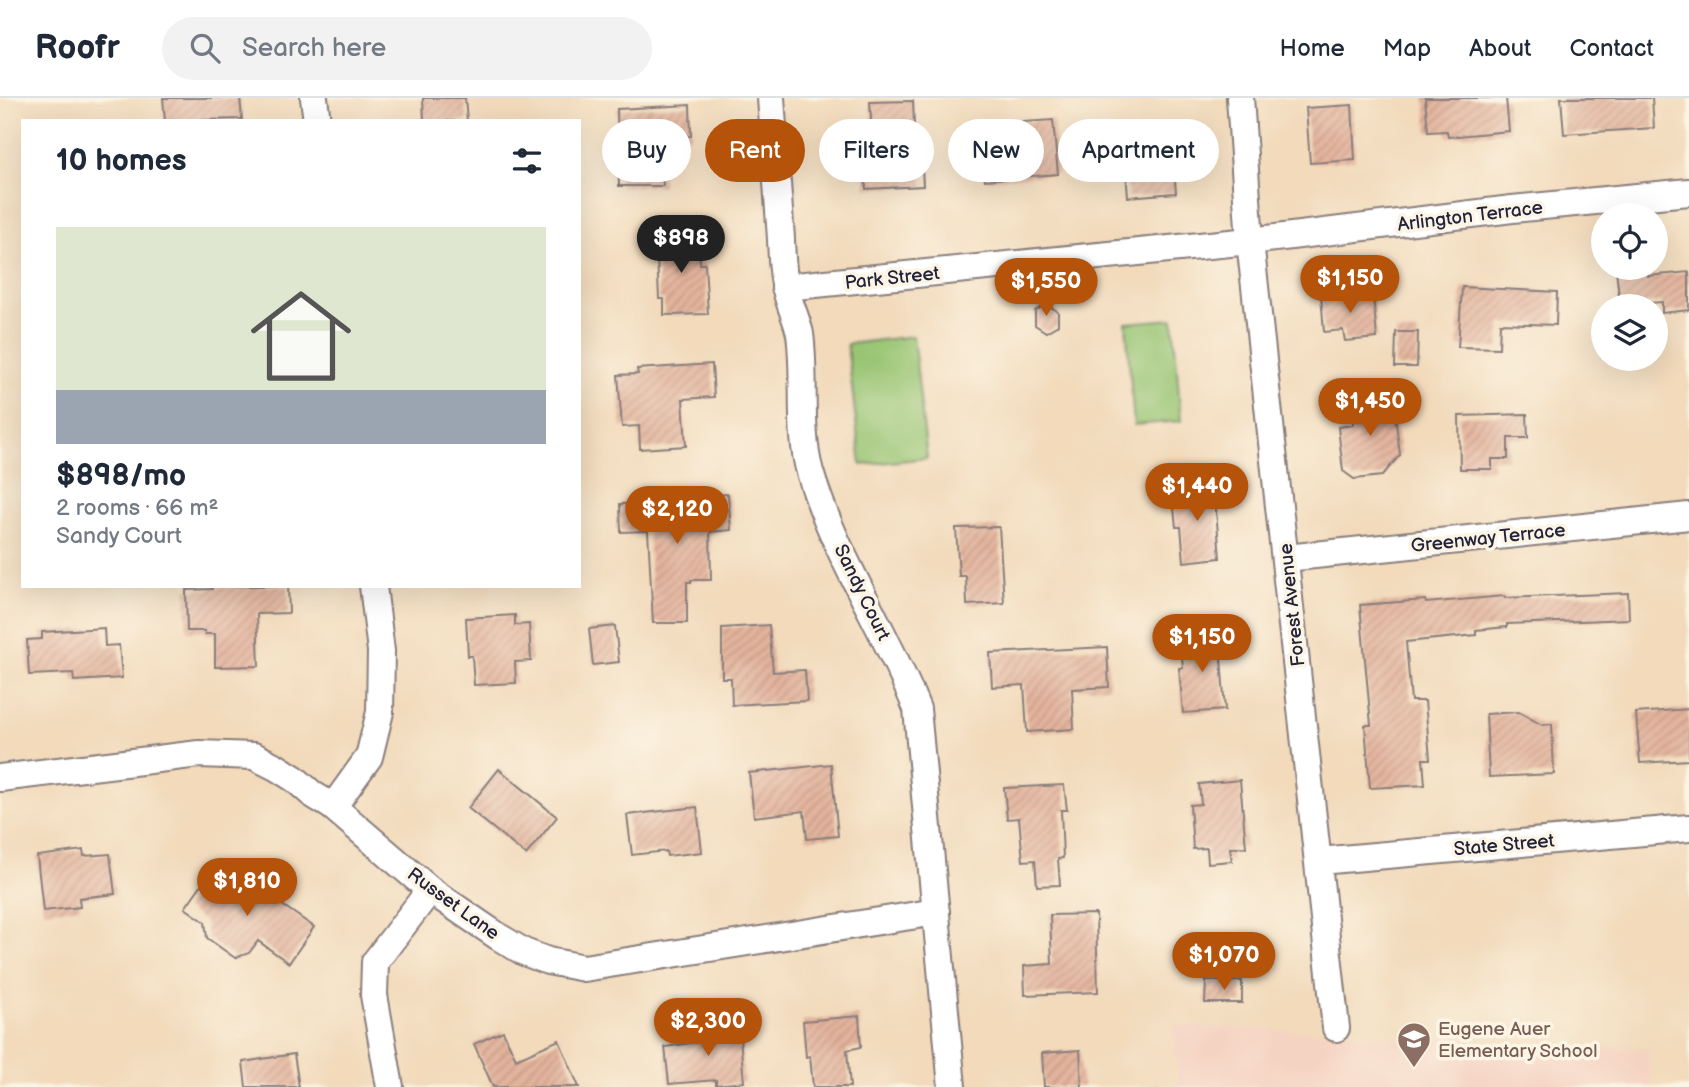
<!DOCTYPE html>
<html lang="en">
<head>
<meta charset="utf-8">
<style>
	:root { --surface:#fff; --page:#f2f2f3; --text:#1f2937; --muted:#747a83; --line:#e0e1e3; --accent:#b45309 }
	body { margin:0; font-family:"Balsamiq Sans",sans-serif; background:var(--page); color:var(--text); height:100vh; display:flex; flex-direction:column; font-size:26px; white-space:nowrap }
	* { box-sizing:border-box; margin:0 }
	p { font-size:23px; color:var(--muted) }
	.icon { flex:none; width:38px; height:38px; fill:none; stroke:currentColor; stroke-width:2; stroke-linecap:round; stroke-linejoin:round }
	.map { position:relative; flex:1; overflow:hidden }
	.details { position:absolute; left:21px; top:21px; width:560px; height:469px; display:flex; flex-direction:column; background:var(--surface); border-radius:0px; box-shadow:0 7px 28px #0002 }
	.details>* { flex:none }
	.hud { position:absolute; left:602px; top:21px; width:665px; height:63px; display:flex; gap:14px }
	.tools { position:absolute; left:1591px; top:105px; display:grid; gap:14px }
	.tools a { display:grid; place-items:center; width:77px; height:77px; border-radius:50%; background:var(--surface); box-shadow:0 7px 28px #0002; font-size:35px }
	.price { position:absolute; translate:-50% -60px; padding:0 16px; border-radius:24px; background:var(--accent); color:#fff; font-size:23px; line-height:46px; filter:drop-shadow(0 2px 4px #0008) }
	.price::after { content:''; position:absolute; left:50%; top:42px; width:21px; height:16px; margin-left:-10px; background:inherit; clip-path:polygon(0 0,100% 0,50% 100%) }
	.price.active { background:#222; color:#fff }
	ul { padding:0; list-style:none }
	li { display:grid; align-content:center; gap:14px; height:371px; padding:0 35px }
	li span { display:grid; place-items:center; height:217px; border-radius:0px; color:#555 }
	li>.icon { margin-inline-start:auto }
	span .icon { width:126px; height:126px; fill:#fffc; stroke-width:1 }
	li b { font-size:30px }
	h2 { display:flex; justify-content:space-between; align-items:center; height:84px; padding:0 35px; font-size:30px }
	.chip { padding:0 24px; border-radius:32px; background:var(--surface); box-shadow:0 7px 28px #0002; font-size:24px; line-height:63px }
	.chip.active { background:var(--accent); color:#fff }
	header { display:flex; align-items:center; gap:42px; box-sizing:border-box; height:98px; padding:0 35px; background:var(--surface); border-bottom:2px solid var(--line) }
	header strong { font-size:33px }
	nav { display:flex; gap:38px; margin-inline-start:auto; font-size:24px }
	.search { width:490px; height:63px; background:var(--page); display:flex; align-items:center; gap:18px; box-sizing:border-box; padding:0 24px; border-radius:38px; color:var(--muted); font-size:26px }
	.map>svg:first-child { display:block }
	.built { fill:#f5d3c2 }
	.garden { fill:#99c573; stroke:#5e7457; stroke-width:2 }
	.building { fill:url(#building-hatch) }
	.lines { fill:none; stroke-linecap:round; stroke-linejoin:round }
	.minor-casing { stroke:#8a7e7b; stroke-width:30 }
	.minor { stroke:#fff; stroke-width:26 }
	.labels { text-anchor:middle; stroke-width:7; stroke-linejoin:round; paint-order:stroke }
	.street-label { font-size:19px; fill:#22223b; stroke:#fcf5e5 }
	.education-label { font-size:19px; fill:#785e54; stroke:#fcf5e5; text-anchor:start }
</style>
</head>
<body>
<header>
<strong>Roofr</strong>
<div class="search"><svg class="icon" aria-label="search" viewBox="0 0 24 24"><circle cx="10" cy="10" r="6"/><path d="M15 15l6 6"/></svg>Search here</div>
<nav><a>Home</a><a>Map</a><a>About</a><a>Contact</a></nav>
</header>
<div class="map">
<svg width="1689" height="989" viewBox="0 0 1689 989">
	<defs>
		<pattern id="building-hatch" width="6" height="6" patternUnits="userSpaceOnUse" patternTransform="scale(1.75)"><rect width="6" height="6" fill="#e3b39c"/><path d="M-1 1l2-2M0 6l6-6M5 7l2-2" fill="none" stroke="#c29a87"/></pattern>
	</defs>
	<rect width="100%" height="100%" fill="#fcf5e5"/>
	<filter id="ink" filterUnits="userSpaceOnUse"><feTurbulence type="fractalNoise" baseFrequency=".0143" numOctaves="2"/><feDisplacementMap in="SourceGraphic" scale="14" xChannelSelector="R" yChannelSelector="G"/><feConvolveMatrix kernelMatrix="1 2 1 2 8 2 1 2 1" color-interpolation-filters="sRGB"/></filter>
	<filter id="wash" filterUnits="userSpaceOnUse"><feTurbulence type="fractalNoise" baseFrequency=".00686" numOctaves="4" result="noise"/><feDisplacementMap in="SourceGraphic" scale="28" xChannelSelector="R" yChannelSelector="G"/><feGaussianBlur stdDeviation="1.57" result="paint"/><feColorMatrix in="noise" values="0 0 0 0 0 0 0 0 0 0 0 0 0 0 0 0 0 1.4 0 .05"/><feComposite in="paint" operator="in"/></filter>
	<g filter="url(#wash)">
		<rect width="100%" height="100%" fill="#f2dabb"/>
		<polygon class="built" points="1173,927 1648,952 1652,989 1179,989"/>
		<g class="garden">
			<polygon points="1173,221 1181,323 1134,327 1126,225"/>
			<polygon points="913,238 927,360 861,367 847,246"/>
		</g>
		<g id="blocks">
			<g class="building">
				<polygon points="163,0 240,0 242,21 165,23"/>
				<polygon points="423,0 465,0 467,23 424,23"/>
				<polygon points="1425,0 1506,0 1509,33 1448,39 1447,33 1428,34"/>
				<polygon points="1561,0 1652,0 1654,30 1564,36"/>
				<polygon points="913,3 915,52 921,51 923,88 866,91 864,55 873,55 870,4"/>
				<polygon points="690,7 691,38 661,40 663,88 619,88 617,11"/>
				<polygon points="1352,7 1355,62 1310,65 1306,10"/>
				<polygon points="1053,22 1058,76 985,82 981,33 1007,31 1007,25"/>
				<polygon points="1171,33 1176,95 1128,99 1123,36"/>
				<polygon points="699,136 700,166 705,166 708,216 664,217 664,201 659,201 656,137"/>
				<polygon points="1647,170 1648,178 1689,174 1689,212 1662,215 1662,204 1620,207 1616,172"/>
				<polygon points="1462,189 1557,194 1556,227 1500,225 1499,250 1458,249"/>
				<polygon points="1362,194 1362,198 1373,197 1377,240 1345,243 1343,232 1324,234 1321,197"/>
				<polygon points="1047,206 1058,214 1058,227 1046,234 1035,227 1035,213"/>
				<polygon points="1396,234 1418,234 1417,269 1395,269"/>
				<polygon points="712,266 714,299 683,301 686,348 640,351 639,328 622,329 618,277 638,276 637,271"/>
				<polygon points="1388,293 1391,317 1395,317 1400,357 1382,378 1354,381 1343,373 1338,329 1353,327 1353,323 1359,323 1356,296"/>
				<polygon points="1527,316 1528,340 1508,340 1508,361 1492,361 1492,371 1460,371 1459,318"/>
				<polygon points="1214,388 1220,460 1184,464 1181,429 1176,429 1172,392"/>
				<polygon points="728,396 731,432 710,434 711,482 691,482 691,484 687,484 687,525 653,525 648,433 621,434 620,406 651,405 651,401"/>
				<polygon points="999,429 1004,505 967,507 966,478 959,478 956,430"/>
				<polygon points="212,488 288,488 289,515 257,516 259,568 215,569 215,536 205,536 205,533 187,533 186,492 212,491"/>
				<polygon points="1628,495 1629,521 1507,526 1507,529 1476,532 1476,537 1406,544 1411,603 1425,603 1430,661 1423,661 1425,687 1370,690 1365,627 1371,627 1360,507 1425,502 1426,505 1504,498 1505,500"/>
				<polygon points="515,517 515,527 529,526 531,563 515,564 516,585 474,587 472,558 468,558 466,520"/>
				<polygon points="769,527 773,574 805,572 807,603 732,607 731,580 722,580 722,530"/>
				<polygon points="615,528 619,564 593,567 589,531"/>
				<polygon points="104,530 105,548 119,547 122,580 74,583 73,575 29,577 27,542 42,541 42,534"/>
				<polygon points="1219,535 1225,612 1183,615 1179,570 1183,570 1180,538"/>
				<polygon points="1107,549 1109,589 1072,591 1074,631 1027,634 1024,587 992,589 990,555"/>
				<polygon points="1689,611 1689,662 1640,665 1636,615"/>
				<polygon points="1519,614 1542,627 1552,626 1554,676 1489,679 1486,616"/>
				<polygon points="831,666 838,738 807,741 804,713 754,719 749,675"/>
				<polygon points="499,671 557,719 526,757 468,710"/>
				<polygon points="1240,682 1246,749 1230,750 1232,763 1208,765 1207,750 1193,751 1190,707 1201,706 1199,686"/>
				<polygon points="1064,687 1067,712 1061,712 1063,760 1058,761 1060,787 1037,788 1035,762 1023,763 1019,720 1007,721 1004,690"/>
				<polygon points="697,709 702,754 667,758 666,753 632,757 627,717"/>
				<polygon points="83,752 84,758 110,756 115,796 79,800 80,809 43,813 37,758"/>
				<polygon points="232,772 314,829 289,865 258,843 249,855 235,860 207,840 205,824 185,810 211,773 225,782"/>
				<polygon points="1096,816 1098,894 1025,897 1024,868 1052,866 1050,817"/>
				<polygon points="1206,883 1242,883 1242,905 1205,905"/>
				<polygon points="859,918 861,949 847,952 850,989 813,989 810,958 806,959 803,923"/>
				<polygon points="735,926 736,940 740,939 744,984 716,987 716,982 669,986 665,949 705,943 704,929"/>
				<polygon points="503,933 516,961 559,942 579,989 493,989 474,946"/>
				<polygon points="1080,952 1082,989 1044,989 1042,955"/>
				<polygon points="294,956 299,989 246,989 243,964"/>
			</g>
		</g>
	</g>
	<g filter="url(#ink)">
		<use href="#blocks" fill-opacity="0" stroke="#8a7e7b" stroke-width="2"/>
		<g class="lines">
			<g class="minor-casing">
				<g id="minor">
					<polyline points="314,0 317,23"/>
					<path d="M771 0C774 42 777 85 780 127 782 148 781 171 786 191 789 206 797 221 800 236 806 280 798 333 810 374 835 458 885 530 917 611L952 989"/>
					<polyline points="1240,0 1250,143 1336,930"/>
					<polyline points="785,189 1250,143 1512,111 1689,94"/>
					<polyline points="1286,460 1689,418"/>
					<polyline points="0,680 199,656 254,658 276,669 295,681 312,696 333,709 430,792 499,839 524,854 548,863 584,870 936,814"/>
					<polyline points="333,709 369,659 380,614 381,553 373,488"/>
					<polyline points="1319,763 1689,730"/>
					<polyline points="390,989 374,897 375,864 430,792"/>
				</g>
			</g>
			<use href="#minor" class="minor"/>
		</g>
	</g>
	<defs>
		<g id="school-pin" transform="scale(1.75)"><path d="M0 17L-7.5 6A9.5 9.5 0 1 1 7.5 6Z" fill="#8d6e63" stroke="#fcf5e5"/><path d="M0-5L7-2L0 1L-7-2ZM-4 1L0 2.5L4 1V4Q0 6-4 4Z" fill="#fff"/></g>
	</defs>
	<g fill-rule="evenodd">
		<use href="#school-pin" x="1414" y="941"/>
	</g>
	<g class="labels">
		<g class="street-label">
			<text transform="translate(1470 117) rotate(-7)" y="7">Arlington Terrace</text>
			<text transform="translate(892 179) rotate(-6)" y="7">Park Street</text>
			<text transform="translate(1488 439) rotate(-6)" y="7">Greenway Terrace</text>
			<text transform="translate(863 494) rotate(64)" y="7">Sandy Court</text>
			<text transform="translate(1291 507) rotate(-96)" y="7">Forest Avenue</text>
			<text transform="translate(1504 746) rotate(-5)" y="7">State Street</text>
			<text transform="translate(454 805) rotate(36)" y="7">Russet Lane</text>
		</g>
		<g class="education-label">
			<text x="1438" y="937">Eugene Auer<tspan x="1438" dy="22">Elementary School</tspan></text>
		</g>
	</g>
</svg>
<div class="tools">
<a><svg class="icon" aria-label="locate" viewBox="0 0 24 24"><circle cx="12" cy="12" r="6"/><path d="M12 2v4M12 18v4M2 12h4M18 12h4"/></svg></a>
<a><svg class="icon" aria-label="layers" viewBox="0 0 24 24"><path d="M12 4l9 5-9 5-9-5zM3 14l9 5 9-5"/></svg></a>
</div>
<b class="price active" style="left:681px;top:177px">$898</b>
<b class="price" style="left:1350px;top:217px">$1,150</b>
<b class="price" style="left:1046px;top:220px">$1,550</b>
<b class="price" style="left:1370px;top:340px">$1,450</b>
<b class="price" style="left:1197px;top:425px">$1,440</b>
<b class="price" style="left:677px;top:448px">$2,120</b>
<b class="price" style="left:1202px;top:576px">$1,150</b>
<b class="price" style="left:247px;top:820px">$1,810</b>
<b class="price" style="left:1224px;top:894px">$1,070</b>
<b class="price" style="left:708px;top:960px">$2,300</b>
<div class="hud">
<a class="chip">Buy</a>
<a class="chip active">Rent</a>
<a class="chip">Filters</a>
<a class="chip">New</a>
<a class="chip">Apartment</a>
</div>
<section class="details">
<h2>10 homes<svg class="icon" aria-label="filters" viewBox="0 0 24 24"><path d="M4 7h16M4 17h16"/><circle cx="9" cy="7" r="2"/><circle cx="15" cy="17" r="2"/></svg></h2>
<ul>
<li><span style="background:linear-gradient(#dfe7d0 75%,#9aa5b1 0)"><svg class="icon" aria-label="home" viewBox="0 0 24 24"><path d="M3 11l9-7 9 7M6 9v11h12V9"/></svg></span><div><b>$898/mo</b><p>2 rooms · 66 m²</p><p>Sandy Court</p></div></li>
</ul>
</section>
</div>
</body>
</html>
